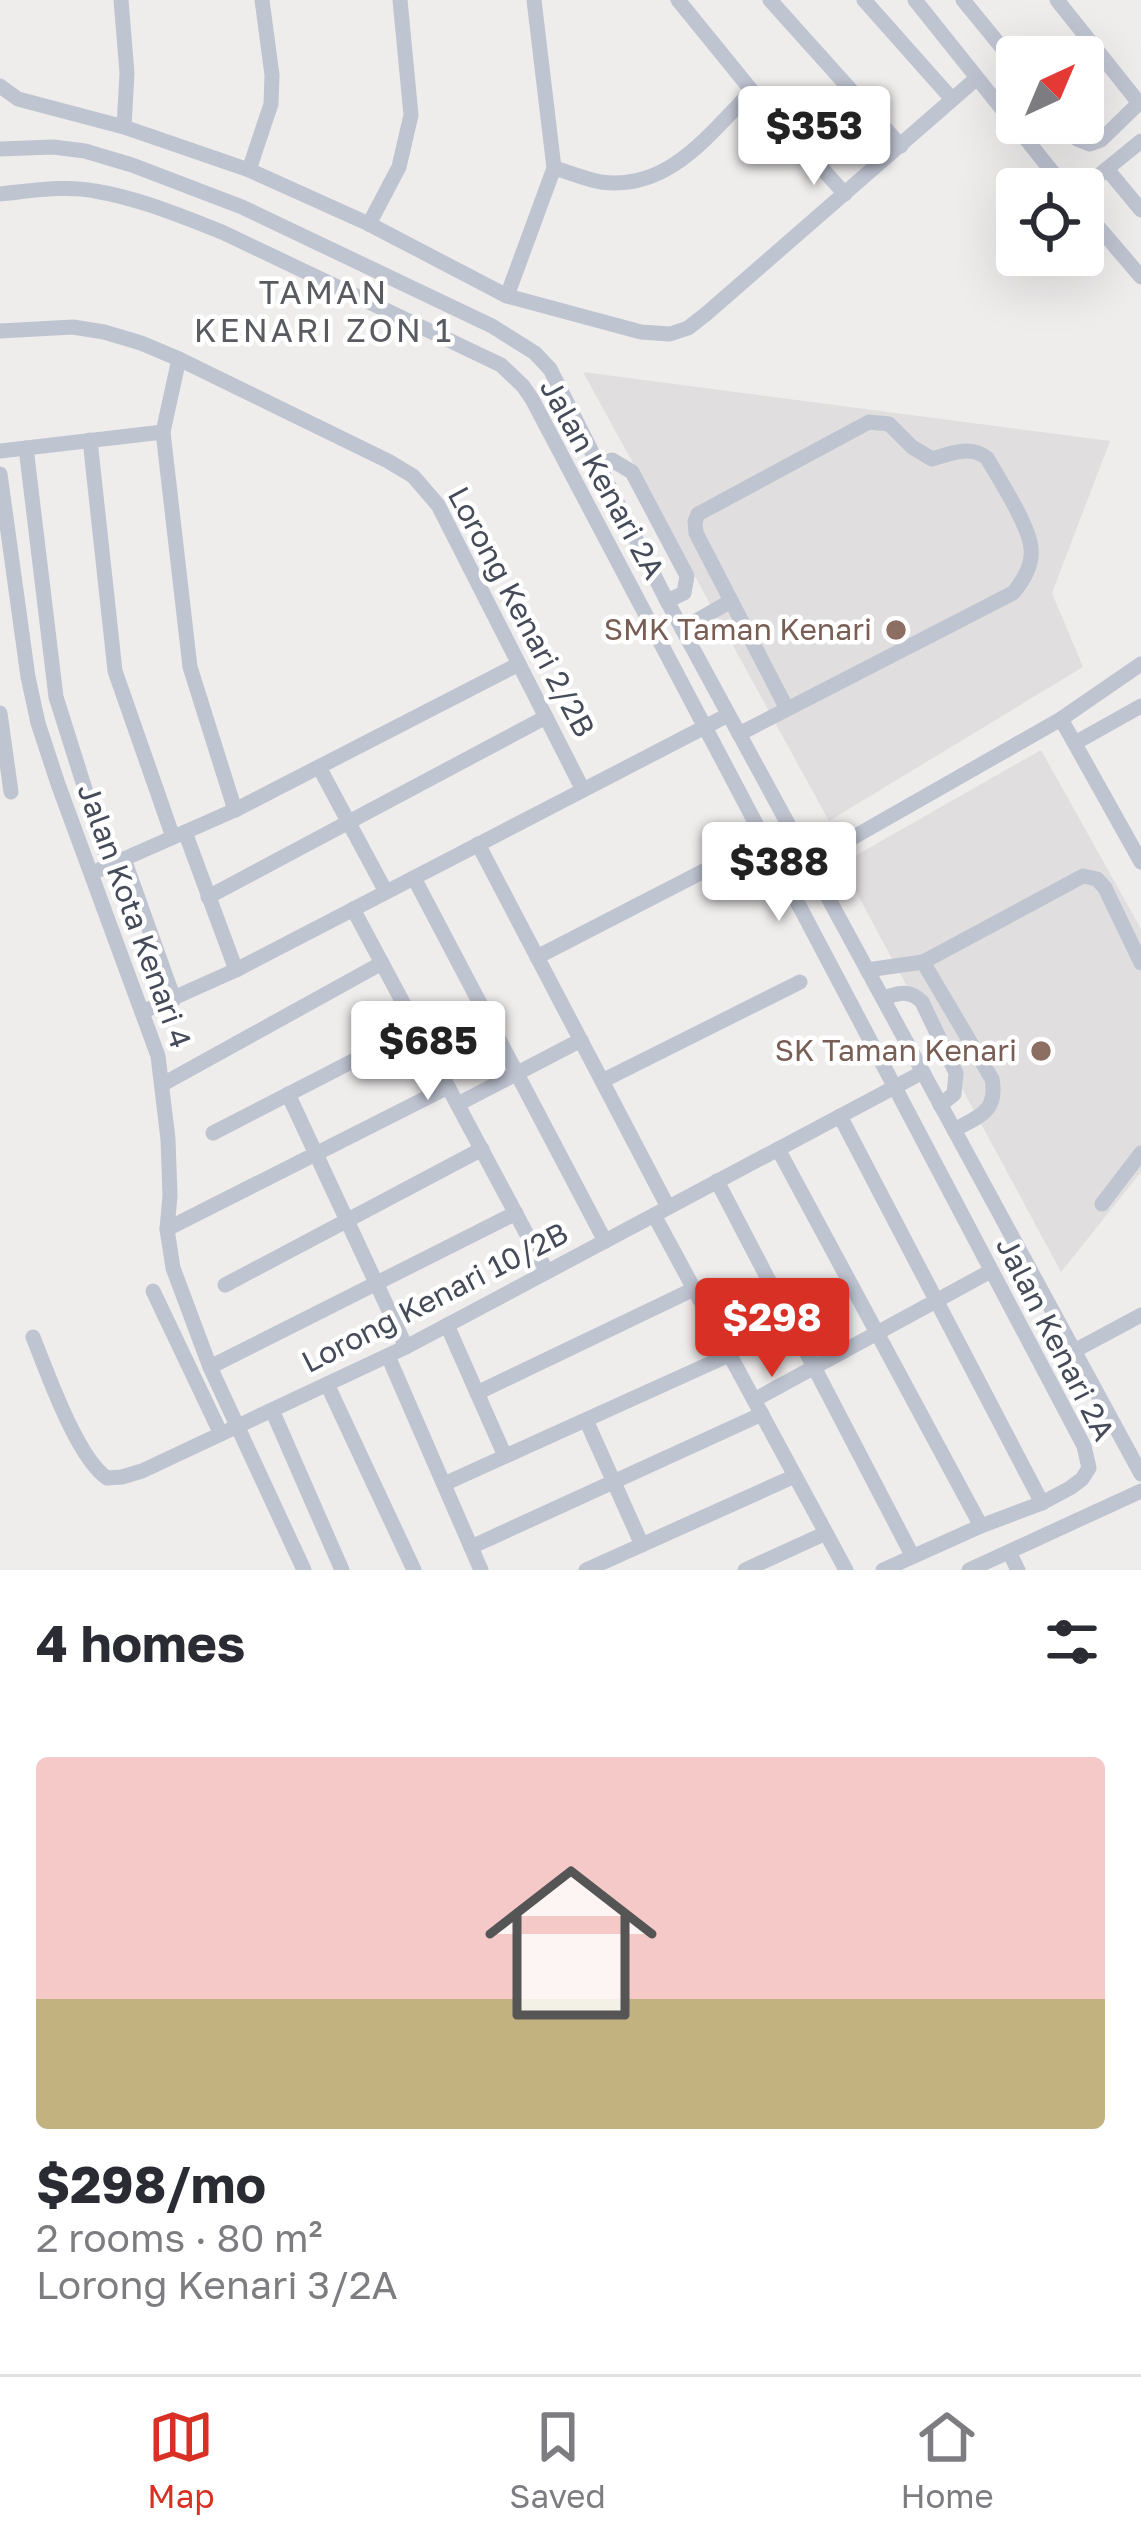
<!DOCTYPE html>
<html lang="en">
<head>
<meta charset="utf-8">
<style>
	:root { --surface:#fff; --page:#f7f7f7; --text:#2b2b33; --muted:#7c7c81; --line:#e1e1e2; --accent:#d93025 }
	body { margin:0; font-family:"Golos Text",sans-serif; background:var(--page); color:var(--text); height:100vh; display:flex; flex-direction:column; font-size:45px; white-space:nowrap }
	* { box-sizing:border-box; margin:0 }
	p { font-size:39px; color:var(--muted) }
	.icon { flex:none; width:66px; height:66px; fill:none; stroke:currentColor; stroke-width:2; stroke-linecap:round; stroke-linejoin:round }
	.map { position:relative; height:1570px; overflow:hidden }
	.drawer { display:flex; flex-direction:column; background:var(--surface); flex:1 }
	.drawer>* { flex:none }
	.needle { width:78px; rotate:44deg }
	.controls { position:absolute; left:996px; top:36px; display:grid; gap:24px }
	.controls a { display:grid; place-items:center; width:108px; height:108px; border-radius:12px; background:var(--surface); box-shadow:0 12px 48px #0002; font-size:60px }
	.price { position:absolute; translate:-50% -102px; padding:0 27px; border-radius:12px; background:#fff; color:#222; font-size:39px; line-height:78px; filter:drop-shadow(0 3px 6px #0008) }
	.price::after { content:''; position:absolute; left:50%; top:72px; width:36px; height:27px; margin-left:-18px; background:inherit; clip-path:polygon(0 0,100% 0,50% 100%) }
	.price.active { background:var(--accent); color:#fff }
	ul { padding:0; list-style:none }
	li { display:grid; align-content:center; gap:24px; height:636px; padding:0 36px }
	li span { display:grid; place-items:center; height:372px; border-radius:12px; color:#555 }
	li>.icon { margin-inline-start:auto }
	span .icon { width:216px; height:216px; fill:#fffc; stroke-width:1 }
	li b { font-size:51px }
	h2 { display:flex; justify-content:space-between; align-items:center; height:144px; padding:0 36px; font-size:51px }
	.tabs { display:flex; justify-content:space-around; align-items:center; height:168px; border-top:3px solid var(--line); background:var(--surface); font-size:33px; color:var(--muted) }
	.tabs a { display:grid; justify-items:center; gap:6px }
	.tabs .active { color:var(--accent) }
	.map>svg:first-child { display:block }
	.education { fill:#e0dede }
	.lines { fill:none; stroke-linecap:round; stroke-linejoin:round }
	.minor { stroke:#bfc4d1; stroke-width:15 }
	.education-dot { fill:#8d6e63; stroke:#fff; stroke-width:4.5 }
	.labels { text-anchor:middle; stroke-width:9; stroke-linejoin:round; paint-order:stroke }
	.street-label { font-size:30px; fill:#454b59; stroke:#fff }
	.education-label { font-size:30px; fill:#785e54; stroke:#fff; text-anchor:end }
	.neighbourhood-label { font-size:33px; letter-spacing:3px; fill:#595b61; stroke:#fff }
</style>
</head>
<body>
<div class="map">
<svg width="1141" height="1570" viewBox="0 0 1141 1570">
	<rect width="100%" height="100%" fill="#efecec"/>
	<g class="education">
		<polygon points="583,372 1110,441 1052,593 1083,667 829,821"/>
		<polygon points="1041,750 1141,929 1141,1172 1061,1272 841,864"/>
	</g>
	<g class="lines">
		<g class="minor">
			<polyline points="121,0 127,73 124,127"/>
			<polyline points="678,0 752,91 845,194"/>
			<polyline points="770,0 901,146"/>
			<polyline points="864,0 951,98"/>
			<polyline points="915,0 1066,189"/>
			<polyline points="963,0 1017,66"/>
			<polyline points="1057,0 1139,103"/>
			<polyline points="0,86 18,99 124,127 249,170 369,224 507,296 641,332 670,334 688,328 706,314 977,78"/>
			<polyline points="1064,123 1077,139 1090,144 1101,140 1141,101"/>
			<polyline points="0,149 53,147 85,151 132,165 242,207 492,326 535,353 550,369 667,601 1141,1474"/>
			<path d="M554 168C569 172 585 179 601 182 669 191 709 134 752 91"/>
			<polyline points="1107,169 1141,210"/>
			<polyline points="249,170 271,104 272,75 262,0"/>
			<polyline points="1082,189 1141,141"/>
			<path d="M0 194C31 191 64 185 95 191 138 198 181 216 222 232L501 365 523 386 532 399 1084 1446 1089 1468 1082 1479 1070 1488 1042 1503 981 1526 883 1570"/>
			<polyline points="1083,209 1141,277"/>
			<polyline points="369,224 399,167 411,115 400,0"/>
			<polyline points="507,296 554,168 534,0"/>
			<polyline points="0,331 73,327 104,332 141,343 179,359 388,461 413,476 438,505 583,790"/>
			<polyline points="179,359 163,432 190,667 235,810"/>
			<polyline points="90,440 115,671 173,837"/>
			<polyline points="26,448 56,697 109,865"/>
			<polyline points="0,451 163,432"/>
			<polyline points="599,465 612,460 632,472 687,576 684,593 667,601"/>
			<polyline points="0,474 28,677 38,723 58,784 158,1056 168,1139 170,1196 167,1229 173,1268 210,1367 304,1570"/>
			<polyline points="682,629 731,601"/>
			<polyline points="0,713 11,792"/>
			<polyline points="1061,719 1141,862"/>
			<path d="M739 734 1013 593C1024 580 1033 565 1031 548 1029 525 999 479 987 458 971 445 951 453 932 459L912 447 889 424 869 422 698 514 695 522 696 533 787 709"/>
			<polyline points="1075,743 1141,706"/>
			<polyline points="319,767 386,892"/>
			<polyline points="185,832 236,970"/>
			<polyline points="478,844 668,1207"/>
			<polyline points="124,859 174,999"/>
			<polyline points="810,862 1061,719 1141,664"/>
			<polyline points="92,873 235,810 519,664"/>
			<polyline points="414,878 605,1241"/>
			<polyline points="208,897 546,717"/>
			<polyline points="353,909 547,1272"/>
			<polyline points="537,957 733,856"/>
			<path d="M923 962 992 1079C998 1112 979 1116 954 1130"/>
			<polyline points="867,970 923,962 1083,876 1097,879 1105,888 1141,963"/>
			<path d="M883 998C899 993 909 989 922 1002L956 1073 954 1094 940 1105"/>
			<polyline points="142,1012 236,970 728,715"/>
			<polyline points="602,1081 800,982"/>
			<polyline points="163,1084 382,963"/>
			<polyline points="288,1094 406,1347"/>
			<polyline points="458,1104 581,1040"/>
			<polyline points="840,1116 1042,1503"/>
			<polyline points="213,1133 417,1028"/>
			<polyline points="778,1149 981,1526"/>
			<polyline points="717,1181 912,1555"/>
			<polyline points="1102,1204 1141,1153"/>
			<polyline points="654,1215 846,1570"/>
			<polyline points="167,1229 448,1087"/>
			<polyline points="225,1285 482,1149"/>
			<polyline points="153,1291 221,1434"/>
			<polyline points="447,1325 505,1456"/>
			<path d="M33 1337C47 1372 77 1458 107 1478L122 1477 142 1471 406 1347 923 1072"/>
			<polyline points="1074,1351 1141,1315"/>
			<polyline points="388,1356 481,1570"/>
			<polyline points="210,1367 516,1213"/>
			<polyline points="327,1384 414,1570"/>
			<polyline points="477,1393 694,1289"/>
			<polyline points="754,1400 991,1271"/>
			<polyline points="272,1410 342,1570"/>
			<polyline points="586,1420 642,1545"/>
			<polyline points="444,1484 729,1355"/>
			<polyline points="471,1547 762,1414"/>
			<polyline points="1009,1552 1018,1570"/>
			<polyline points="586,1570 795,1476"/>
			<polyline points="745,1570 826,1533"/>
			<polyline points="969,1570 1141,1491"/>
		</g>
	</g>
	<g class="education-dot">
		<circle cx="896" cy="630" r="12"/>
		<circle cx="1041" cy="1051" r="12"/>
	</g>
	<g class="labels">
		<g class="street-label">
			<text transform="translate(602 479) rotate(61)" y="10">Jalan Kenari 2A</text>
			<text transform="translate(521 612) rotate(62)" y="10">Lorong Kenari 2/2B</text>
			<text transform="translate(134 916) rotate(70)" y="10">Jalan Kota Kenari 4</text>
			<text transform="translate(435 1298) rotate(-27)" y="10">Lorong Kenari 10/2B</text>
			<text transform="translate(1055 1339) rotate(63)" y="10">Jalan Kenari 2A</text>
		</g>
		<g class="education-label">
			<text x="872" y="640">SMK Taman Kenari</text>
			<text x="1017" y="1061">SK Taman Kenari</text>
		</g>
		<g class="neighbourhood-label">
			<text x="324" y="304">TAMAN<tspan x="324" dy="38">KENARI ZON 1</tspan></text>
		</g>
	</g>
</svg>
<div class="controls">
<a><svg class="needle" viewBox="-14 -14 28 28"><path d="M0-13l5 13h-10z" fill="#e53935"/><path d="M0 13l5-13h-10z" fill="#7c7c81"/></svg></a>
<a><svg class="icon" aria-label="locate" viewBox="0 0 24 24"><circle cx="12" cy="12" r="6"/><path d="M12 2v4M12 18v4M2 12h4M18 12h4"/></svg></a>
</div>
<b class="price" style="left:814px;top:188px">$353</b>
<b class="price" style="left:779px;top:924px">$388</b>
<b class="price" style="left:428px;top:1103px">$685</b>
<b class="price active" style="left:772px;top:1380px">$298</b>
</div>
<section class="drawer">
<h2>4 homes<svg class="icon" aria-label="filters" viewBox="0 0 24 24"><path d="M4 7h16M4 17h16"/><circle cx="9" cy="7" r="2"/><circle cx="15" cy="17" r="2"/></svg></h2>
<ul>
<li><span style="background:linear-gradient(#f6c9c9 65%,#c2b280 0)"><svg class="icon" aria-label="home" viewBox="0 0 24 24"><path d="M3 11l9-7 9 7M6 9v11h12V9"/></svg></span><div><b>$298/mo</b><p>2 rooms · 80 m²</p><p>Lorong Kenari 3/2A</p></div></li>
</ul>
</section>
<nav class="tabs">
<a class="active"><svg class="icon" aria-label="map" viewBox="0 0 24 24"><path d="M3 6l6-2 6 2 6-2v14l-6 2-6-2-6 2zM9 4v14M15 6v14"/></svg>Map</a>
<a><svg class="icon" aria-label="saved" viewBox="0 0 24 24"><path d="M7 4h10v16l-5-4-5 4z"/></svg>Saved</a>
<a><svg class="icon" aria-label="home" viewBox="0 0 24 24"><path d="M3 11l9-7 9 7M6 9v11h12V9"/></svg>Home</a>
</nav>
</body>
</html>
